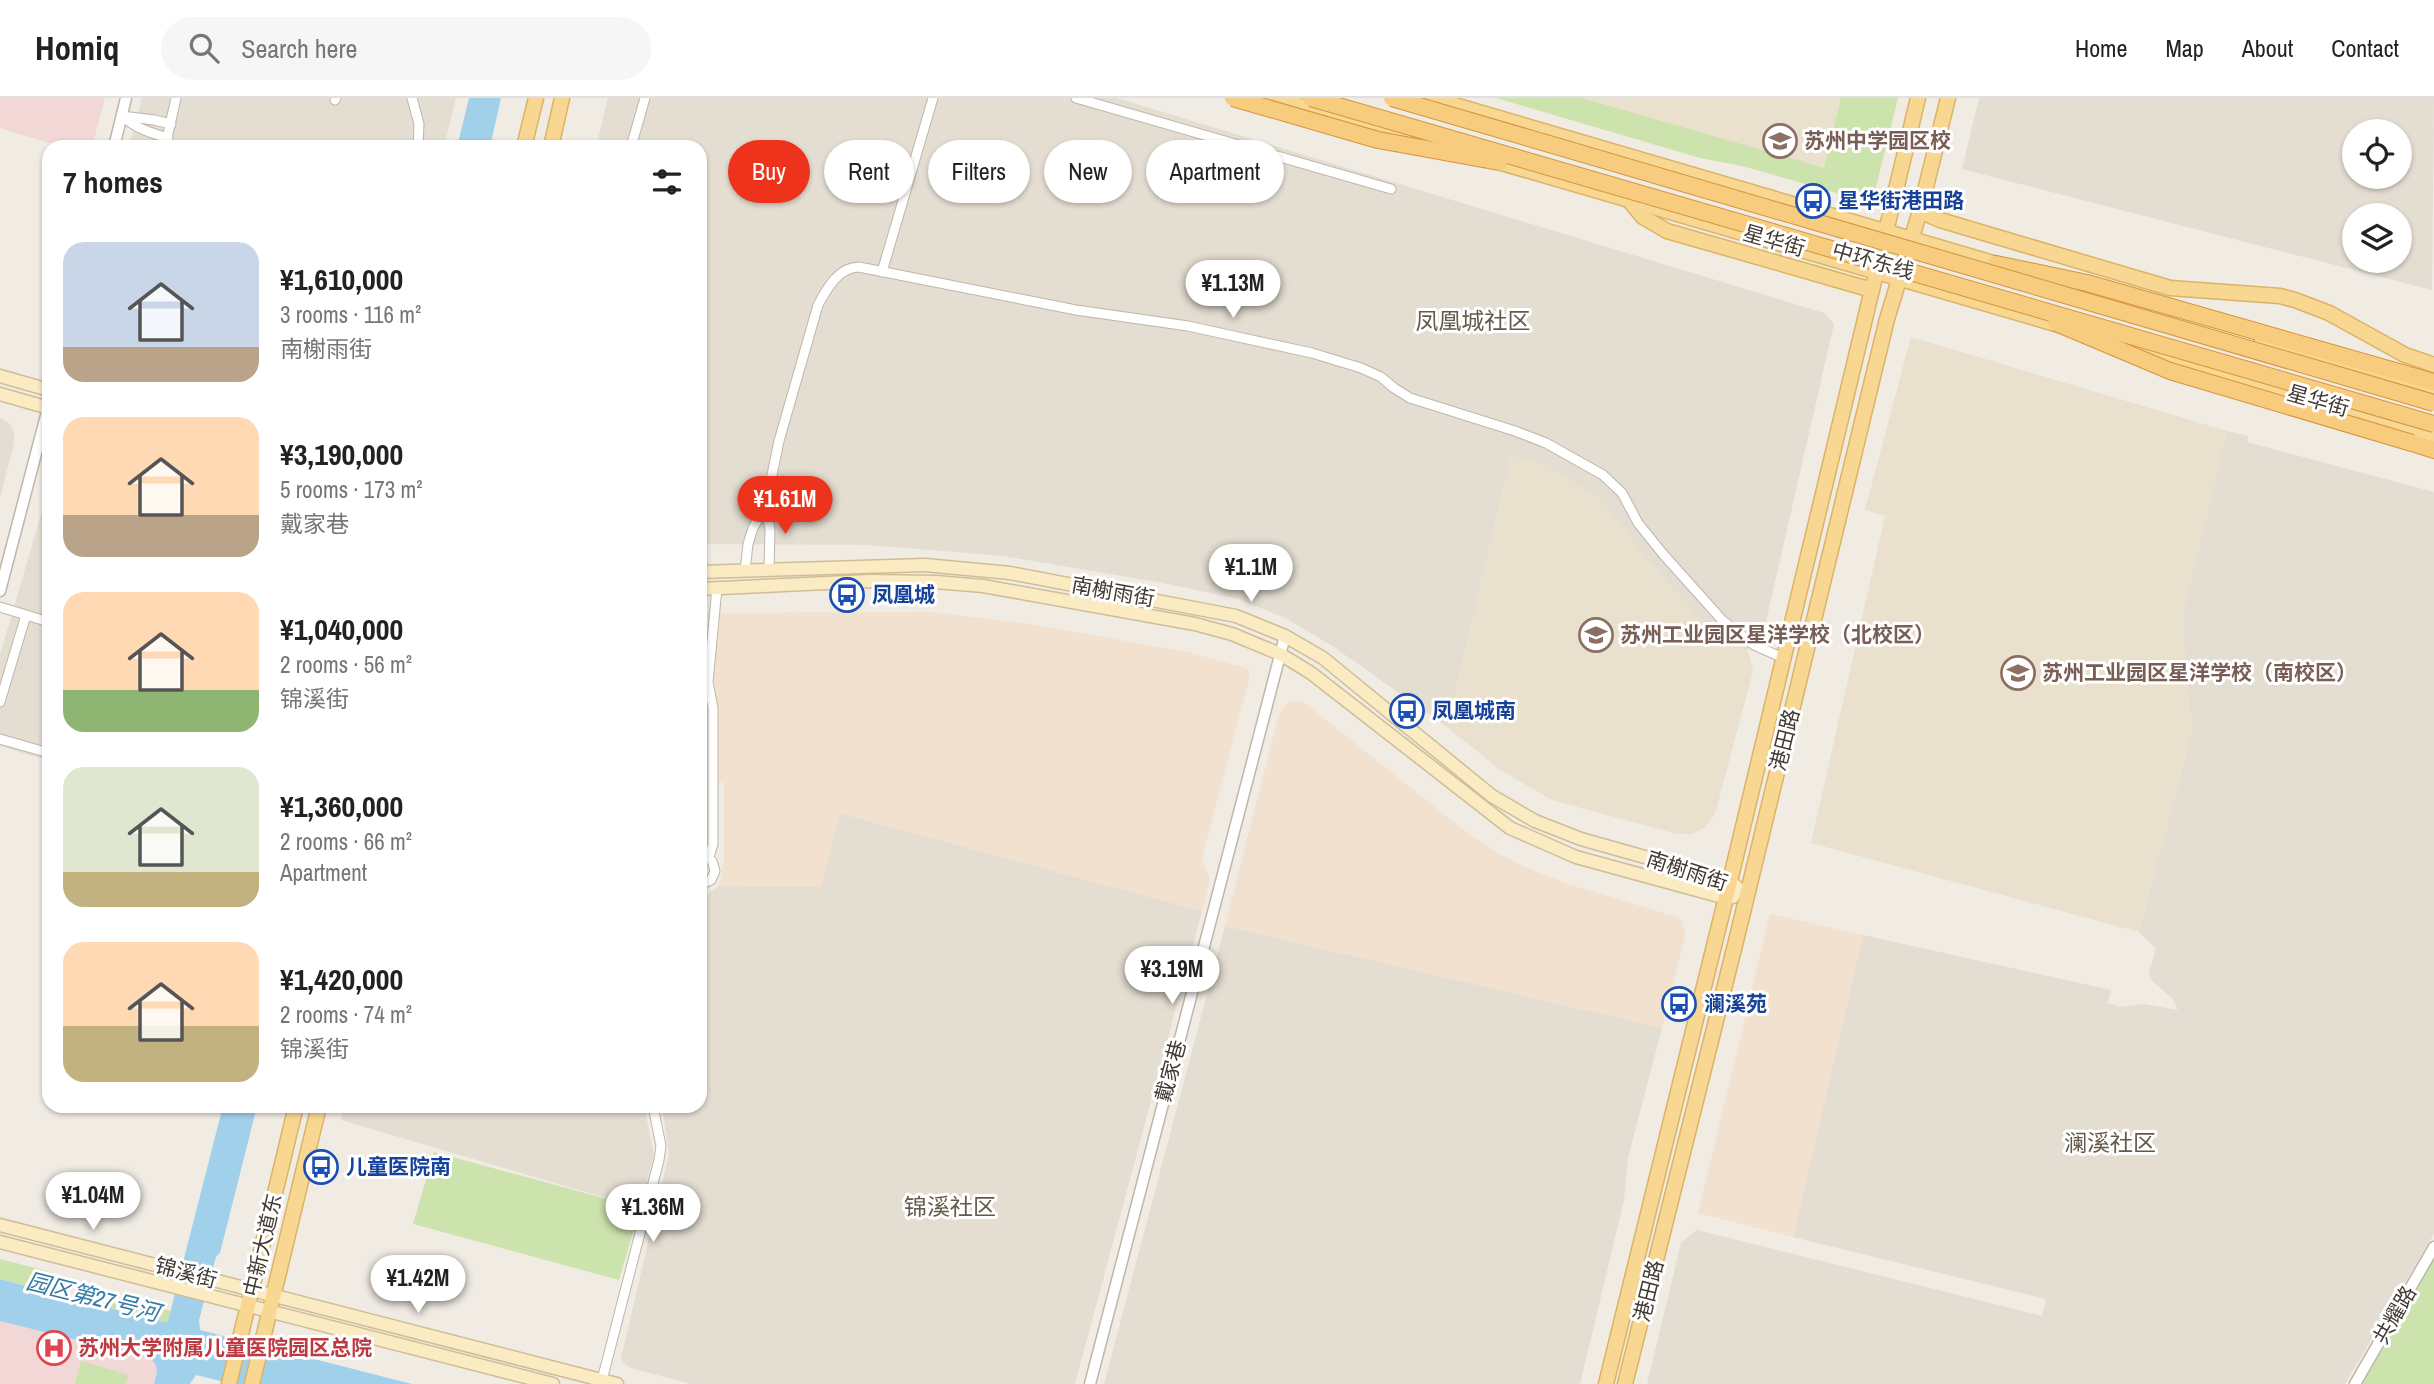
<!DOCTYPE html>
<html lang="en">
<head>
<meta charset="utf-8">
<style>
	:root { --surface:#fff; --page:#f6f6f6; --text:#222; --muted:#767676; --line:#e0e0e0; --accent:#ee331c }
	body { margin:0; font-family:"Archivo Narrow","Noto Sans SC",sans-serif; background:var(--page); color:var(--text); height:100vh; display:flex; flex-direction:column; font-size:26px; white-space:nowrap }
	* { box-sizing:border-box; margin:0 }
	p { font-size:23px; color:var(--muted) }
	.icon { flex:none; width:38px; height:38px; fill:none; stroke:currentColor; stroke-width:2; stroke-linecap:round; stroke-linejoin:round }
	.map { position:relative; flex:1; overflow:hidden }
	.details { position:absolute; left:42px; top:42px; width:665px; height:973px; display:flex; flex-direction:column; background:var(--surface); border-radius:21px; box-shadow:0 2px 5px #0004 }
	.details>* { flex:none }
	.hud { position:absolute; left:728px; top:42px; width:665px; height:63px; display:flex; gap:14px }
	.tools { position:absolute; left:2342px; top:21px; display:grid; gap:14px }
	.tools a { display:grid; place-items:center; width:70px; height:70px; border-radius:50%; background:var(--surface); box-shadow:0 2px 5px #0004; font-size:35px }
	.price { position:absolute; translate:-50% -60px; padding:0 16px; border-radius:24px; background:#fff; color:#222; font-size:23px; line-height:46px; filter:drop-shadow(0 2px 4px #0008) }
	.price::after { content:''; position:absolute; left:50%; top:42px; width:21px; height:16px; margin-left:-10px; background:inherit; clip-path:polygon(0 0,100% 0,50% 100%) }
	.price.active { background:var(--accent); color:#fff }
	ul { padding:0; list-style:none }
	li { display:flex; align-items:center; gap:21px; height:175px; padding:0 21px }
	li span { display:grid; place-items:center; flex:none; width:196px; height:140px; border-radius:21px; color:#555 }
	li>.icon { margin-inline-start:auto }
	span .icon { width:84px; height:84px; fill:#fffc; stroke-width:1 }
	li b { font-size:30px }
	h2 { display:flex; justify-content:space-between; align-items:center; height:84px; padding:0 21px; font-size:30px }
	.chip { padding:0 24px; border-radius:32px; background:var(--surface); box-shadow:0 2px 5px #0004; font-size:24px; line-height:63px }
	.chip.active { background:var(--accent); color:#fff }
	header { display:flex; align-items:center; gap:42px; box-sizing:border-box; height:98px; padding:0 35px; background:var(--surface); border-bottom:2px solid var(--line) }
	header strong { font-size:33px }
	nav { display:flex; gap:38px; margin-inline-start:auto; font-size:24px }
	.search { width:490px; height:63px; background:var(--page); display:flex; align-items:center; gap:18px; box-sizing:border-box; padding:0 24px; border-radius:38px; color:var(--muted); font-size:26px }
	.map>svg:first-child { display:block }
	.residential { fill:#e4ddd1; fill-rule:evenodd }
	.commercial { fill:#f2e1ce }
	.education { fill:#e9e0cd }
	.medical { fill:#f1d8d6 }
	.green { fill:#cde3ad }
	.water { fill:#a1d0eb }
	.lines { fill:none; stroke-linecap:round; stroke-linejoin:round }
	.minor-casing { stroke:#beb6a9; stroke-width:11 }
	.tertiary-casing { stroke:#beb6a9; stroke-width:13 }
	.secondary-casing { stroke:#cebd95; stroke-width:15 }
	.primary-casing { stroke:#dcb365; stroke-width:17 }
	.trunk-casing { stroke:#d49439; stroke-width:18 }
	.minor { stroke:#fff; stroke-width:9 }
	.tertiary { stroke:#fff; stroke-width:10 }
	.secondary { stroke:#fbebc2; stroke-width:12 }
	.primary { stroke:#f8d793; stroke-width:14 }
	.trunk { stroke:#f7cc7e; stroke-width:16 }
	.trunk-bridge-casing { stroke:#d49439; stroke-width:18; stroke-linecap:butt }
	.trunk-bridge { stroke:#f7cc7e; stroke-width:16 }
	.labels { text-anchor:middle; stroke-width:6; stroke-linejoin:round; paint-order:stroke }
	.education-label { font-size:21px; font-weight:bold; fill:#785e54; stroke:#fff; text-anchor:start }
	.transit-label { font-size:21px; font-weight:bold; fill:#164399; stroke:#fff; text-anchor:start }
	.street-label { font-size:21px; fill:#413b33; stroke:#fff }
	.health-label { font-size:21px; font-weight:bold; fill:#be3a42; stroke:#fff; text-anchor:start }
	.neighbourhood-label { font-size:23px; fill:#64594b; stroke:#fff }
	.water-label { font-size:23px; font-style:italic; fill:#347ba6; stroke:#fff }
</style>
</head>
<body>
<header>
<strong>Homiq</strong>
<div class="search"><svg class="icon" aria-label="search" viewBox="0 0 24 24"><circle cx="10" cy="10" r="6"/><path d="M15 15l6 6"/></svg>Search here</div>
<nav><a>Home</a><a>Map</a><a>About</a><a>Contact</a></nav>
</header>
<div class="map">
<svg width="2434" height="1286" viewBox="0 0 2434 1286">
	<rect width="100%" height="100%" fill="#f0ebe3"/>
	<g class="residential">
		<polygon points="142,0 456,0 444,49 129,49"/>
		<polygon points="608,0 1117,0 1824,215 1834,226 1764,532 1754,530 1747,554 1699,521 1651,466 1511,358 1447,629 1331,547 1285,520 1239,501 1158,484 1003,458 868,447 700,446 700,49 596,49"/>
		<path d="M1979 0H2434L2432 192 1962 71ZM2354 33H2399V79H2354ZM2354 117H2399V163H2354Z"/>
		<polygon points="0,320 10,326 14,334 14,345 0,400"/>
		<polygon points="2227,333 2248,338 2247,344 2434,394 2434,1136 2345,1286 1647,1286 1681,1145 1697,1132 2042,1218 2046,1201 1793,1139 1863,837 2111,892 2108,905 2121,909 2143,906 2178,912 2172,900 2152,883 2149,875 2156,851 2139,834 2192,633 2182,518"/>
		<polygon points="49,389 49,663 0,648 0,557"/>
		<polygon points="839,715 1202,813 1075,1286 691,1286 631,1270 624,1266 621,1260 669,1056 662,1008 700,1008 700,801 719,788 821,789"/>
		<polygon points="1225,828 1662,930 1628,1060 1624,1102 1580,1286 1104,1286"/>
		<polygon points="344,1008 644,1008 654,1057 640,1110 341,1022"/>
	</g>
	<g class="commercial">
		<polygon points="931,514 1023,525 1188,554 1248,571 1250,578 1202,760 1210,782 1202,813 840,715 821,789 719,788 724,762 724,685 700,680 700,515"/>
		<polygon points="1299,603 1306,606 1461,730 1496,754 1527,770 1568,786 1677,819 1683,824 1685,838 1662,930 1225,828 1279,616 1284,608 1290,604"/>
		<polygon points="1770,816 1863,837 1793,1139 1698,1115"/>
	</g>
	<g class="education">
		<polygon points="1582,0 1841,0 1824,71"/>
		<polygon points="1911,239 2227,333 2182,518 2192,633 2139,834 1811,745 1885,418 1865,412"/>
		<polygon points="1511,358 1546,366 1600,401 1651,466 1699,521 1747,553 1750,559 1753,573 1715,716 1705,729 1692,736 1677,736 1552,702 1502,673 1447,629"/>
	</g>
	<g class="medical">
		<polygon points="0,0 105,0 92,49 62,49 0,30"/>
		<polygon points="0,1223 149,1260 156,1264 158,1270 154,1286 0,1286"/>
	</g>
	<g class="green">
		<polygon points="1496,0 1582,0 1824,70 1841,0 1898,0 1875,93 1868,104 1742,68 1700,60"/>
		<polygon points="434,1054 640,1110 619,1182 413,1126"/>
		<polygon points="2434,1153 2434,1286 2356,1286"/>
		<polygon points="0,1161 51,1174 58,1180 59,1196 0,1181"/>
		<polygon points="89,1190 171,1213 168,1223 163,1225 80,1201 82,1195"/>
		<polygon points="81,1263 129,1277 126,1286 75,1286"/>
	</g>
	<g class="water">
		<polygon points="469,0 501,0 490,49 457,49"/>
		<path d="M223 1008H257L220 1155 216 1159 199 1222 200 1232 412 1286H233L196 1277 190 1286H154C157 1274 160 1267 149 1260L0 1223V1181L163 1224 168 1223Z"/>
	</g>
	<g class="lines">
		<g class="minor-casing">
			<g id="minor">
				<polyline points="412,0 419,26 418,49"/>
				<polyline points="1076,0 1391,91"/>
				<polyline points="335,2 336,0"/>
				<path d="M122 18C135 30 151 35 168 40"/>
				<polyline points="122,18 154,22 171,26"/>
				<polyline points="165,49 176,0"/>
				<polyline points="631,49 645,0"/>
				<polyline points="882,174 933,0"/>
				<polyline points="766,406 770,433 769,472"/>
				<path d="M745 473 748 446 753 430 766 406 779 343 818 207C827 190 839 169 859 169L1076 212 1188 228 1312 255 1361 270 1381 279 1394 290 1410 300 1515 333 1546 345 1603 377 1622 395 1638 425 1663 456 1722 522 1754 547 1783 560"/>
				<polyline points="0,509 49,524"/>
				<polyline points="0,604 26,517"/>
				<polyline points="0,641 49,655"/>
				<polyline points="700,755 712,763 715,773 711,782 700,787"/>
				<polyline points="709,759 713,746 713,610 708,584 717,490"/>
				<polyline points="602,1282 659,1062 661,1048 653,1008"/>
			</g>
		</g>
		<g class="tertiary-casing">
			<g id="tertiary">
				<polyline points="114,49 126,0"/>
				<polyline points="0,493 49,306"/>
				<polyline points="1090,1286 1285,538"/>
				<polyline points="2355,1286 2434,1149"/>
			</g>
		</g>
		<g class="secondary-casing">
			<g id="secondary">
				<polyline points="0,278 49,292"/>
				<polyline points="0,296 49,310"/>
				<polyline points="700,474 925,467 1010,475 1236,518 1285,538 1323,560 1492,698 1535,723 1581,741 1730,783 1747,798"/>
				<polyline points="700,491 870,483 936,484 983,488 1195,526 1232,536 1280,556 1311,575 1510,730 1576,759 1726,800 1733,799"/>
				<polyline points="0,1127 617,1286"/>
				<polyline points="0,1144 553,1286"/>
			</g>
		</g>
		<g class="primary-casing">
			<g id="primary">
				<polyline points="1274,0 1431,45"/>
				<polyline points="1431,0 2007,169"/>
				<polyline points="524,49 536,0"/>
				<polyline points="551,49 562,0"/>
				<polyline points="1488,61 2066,229"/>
				<polyline points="1628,101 1643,119 1667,133 1872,192"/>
				<polyline points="1920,113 1940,122 2170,190 2280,198 2295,202 2329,215 2405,257 2434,267"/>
				<polyline points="2113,243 2434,337"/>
				<polyline points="2262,243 2434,293"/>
				<polyline points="229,1286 296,1008"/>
				<polyline points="252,1286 319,1008"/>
				<polyline points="1606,1286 1730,783 1918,0"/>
				<polyline points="1625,1286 1736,843 1887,221 1920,113 1948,0"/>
			</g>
		</g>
		<g class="trunk-casing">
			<g id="trunk">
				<polyline points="1996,166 2087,185 2434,284"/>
				<polyline points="2412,345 2434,352"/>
			</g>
		</g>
		<use href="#minor" class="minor"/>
		<use href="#tertiary" class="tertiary"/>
		<use href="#secondary" class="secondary"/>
		<use href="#primary" class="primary"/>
		<use href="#trunk" class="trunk"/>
		<g class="trunk-bridge-casing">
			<g id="trunk-bridge">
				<polyline points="1233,0 1378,42 1499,64"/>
				<polyline points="1311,0 2434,326"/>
				<polyline points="1392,0 2434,305"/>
				<polyline points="2056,225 2170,273 2412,345"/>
			</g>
		</g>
		<use href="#trunk-bridge" class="trunk-bridge"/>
	</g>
	<defs>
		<g id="school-ring" transform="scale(1.75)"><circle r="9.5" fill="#fff" stroke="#8d6e63" stroke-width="1.5"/><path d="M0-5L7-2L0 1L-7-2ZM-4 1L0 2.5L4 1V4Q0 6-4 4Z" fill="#8d6e63"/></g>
		<g id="bus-ring" transform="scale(1.75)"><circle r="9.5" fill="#fff" stroke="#1a4fb4" stroke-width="1.5"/><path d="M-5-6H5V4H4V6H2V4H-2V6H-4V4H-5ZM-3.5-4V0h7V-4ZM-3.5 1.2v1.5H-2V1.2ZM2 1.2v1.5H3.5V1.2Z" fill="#1a4fb4"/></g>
		<g id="hospital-ring" transform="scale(1.75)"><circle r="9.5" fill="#fff" stroke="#e0444e" stroke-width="1.5"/><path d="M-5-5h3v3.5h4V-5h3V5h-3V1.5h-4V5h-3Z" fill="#e0444e"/></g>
	</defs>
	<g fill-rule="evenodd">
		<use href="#school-ring" x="1780" y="43"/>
		<use href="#bus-ring" x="1813" y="103"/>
		<use href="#bus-ring" x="847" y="497"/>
		<use href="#school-ring" x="1596" y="537"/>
		<use href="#school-ring" x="2018" y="575"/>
		<use href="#bus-ring" x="1407" y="613"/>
		<use href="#bus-ring" x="1679" y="906"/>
		<use href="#bus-ring" x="321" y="1069"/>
		<use href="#hospital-ring" x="54" y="1250"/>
	</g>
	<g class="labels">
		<g class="education-label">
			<text x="1804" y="50">苏州中学园区校</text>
			<text x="1620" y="544">苏州工业园区星洋学校（北校区）</text>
			<text x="2042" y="582">苏州工业园区星洋学校（南校区）</text>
		</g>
		<g class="transit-label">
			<text x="1838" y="110">星华街港田路</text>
			<text x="872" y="504">凤凰城</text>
			<text x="1432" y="620">凤凰城南</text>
			<text x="1704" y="913">澜溪苑</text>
			<text x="346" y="1076">儿童医院南</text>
		</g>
		<g class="street-label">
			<text transform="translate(1774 143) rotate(16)" y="7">星华街</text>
			<text transform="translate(1873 163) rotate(16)" y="7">中环东线</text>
			<text transform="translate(2318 303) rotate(16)" y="7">星华街</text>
			<text transform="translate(1113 494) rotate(10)" y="7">南榭雨街</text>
			<text transform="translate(1785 642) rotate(-76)" y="7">港田路</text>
			<text transform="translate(1687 773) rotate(18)" y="7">南榭雨街</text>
			<text transform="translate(1171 973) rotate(-75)" y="7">戴家巷</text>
			<text transform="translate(263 1147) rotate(-77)" y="7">中新大道东</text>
			<text transform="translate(186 1175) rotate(15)" y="7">锦溪街</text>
			<text transform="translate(1649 1193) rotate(-76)" y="7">港田路</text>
			<text transform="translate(2395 1217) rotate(-60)" y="7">共耀路</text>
		</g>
		<g class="health-label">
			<text x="78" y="1257">苏州大学附属儿童医院园区总院</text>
		</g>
		<g class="neighbourhood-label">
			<text x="1473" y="231">凤凰城社区</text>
			<text x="2110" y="1053">澜溪社区</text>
			<text x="950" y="1117">锦溪社区</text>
		</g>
		<g class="water-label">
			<text transform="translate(93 1199) rotate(14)" y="8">园区第27号河</text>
		</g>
	</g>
</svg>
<div class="tools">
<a><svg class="icon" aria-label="locate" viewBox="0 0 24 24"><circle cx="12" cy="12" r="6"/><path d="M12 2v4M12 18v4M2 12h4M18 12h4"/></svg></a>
<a><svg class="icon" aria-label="layers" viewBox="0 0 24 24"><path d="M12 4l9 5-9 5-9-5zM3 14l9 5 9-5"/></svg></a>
</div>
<b class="price" style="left:1233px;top:222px">¥1.13M</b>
<b class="price active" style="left:785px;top:438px">¥1.61M</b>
<b class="price" style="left:1251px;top:506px">¥1.1M</b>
<b class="price" style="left:1172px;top:908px">¥3.19M</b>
<b class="price" style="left:93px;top:1134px">¥1.04M</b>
<b class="price" style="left:653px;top:1146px">¥1.36M</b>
<b class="price" style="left:418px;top:1217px">¥1.42M</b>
<div class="hud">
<a class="chip active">Buy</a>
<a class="chip">Rent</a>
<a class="chip">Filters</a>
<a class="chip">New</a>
<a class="chip">Apartment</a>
</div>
<section class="details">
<h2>7 homes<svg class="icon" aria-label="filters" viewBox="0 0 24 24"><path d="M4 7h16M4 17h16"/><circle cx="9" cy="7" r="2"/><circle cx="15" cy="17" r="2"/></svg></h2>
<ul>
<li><span style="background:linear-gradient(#c9d6e8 75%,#b9a48a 0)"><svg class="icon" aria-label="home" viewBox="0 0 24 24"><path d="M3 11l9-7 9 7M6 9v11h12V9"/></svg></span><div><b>¥1,610,000</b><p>3 rooms · 116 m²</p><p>南榭雨街</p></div></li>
<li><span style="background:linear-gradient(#ffd9b3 70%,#b9a48a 0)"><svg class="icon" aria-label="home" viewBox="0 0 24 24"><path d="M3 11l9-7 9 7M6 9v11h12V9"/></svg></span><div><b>¥3,190,000</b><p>5 rooms · 173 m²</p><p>戴家巷</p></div></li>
<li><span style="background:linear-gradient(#ffd9b3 70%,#8fb573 0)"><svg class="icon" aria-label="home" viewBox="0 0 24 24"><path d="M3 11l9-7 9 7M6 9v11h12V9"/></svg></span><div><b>¥1,040,000</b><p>2 rooms · 56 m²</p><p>锦溪街</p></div></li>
<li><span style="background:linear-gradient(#dfe7d0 75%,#c2b280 0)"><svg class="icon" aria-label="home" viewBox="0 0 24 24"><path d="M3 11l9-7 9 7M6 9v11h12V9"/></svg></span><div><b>¥1,360,000</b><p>2 rooms · 66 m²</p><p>Apartment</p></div></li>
<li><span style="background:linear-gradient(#ffd9b3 60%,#c2b280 0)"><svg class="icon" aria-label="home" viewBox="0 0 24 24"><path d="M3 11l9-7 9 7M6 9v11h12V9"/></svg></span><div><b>¥1,420,000</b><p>2 rooms · 74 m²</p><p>锦溪街</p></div></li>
</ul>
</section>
</div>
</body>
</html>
